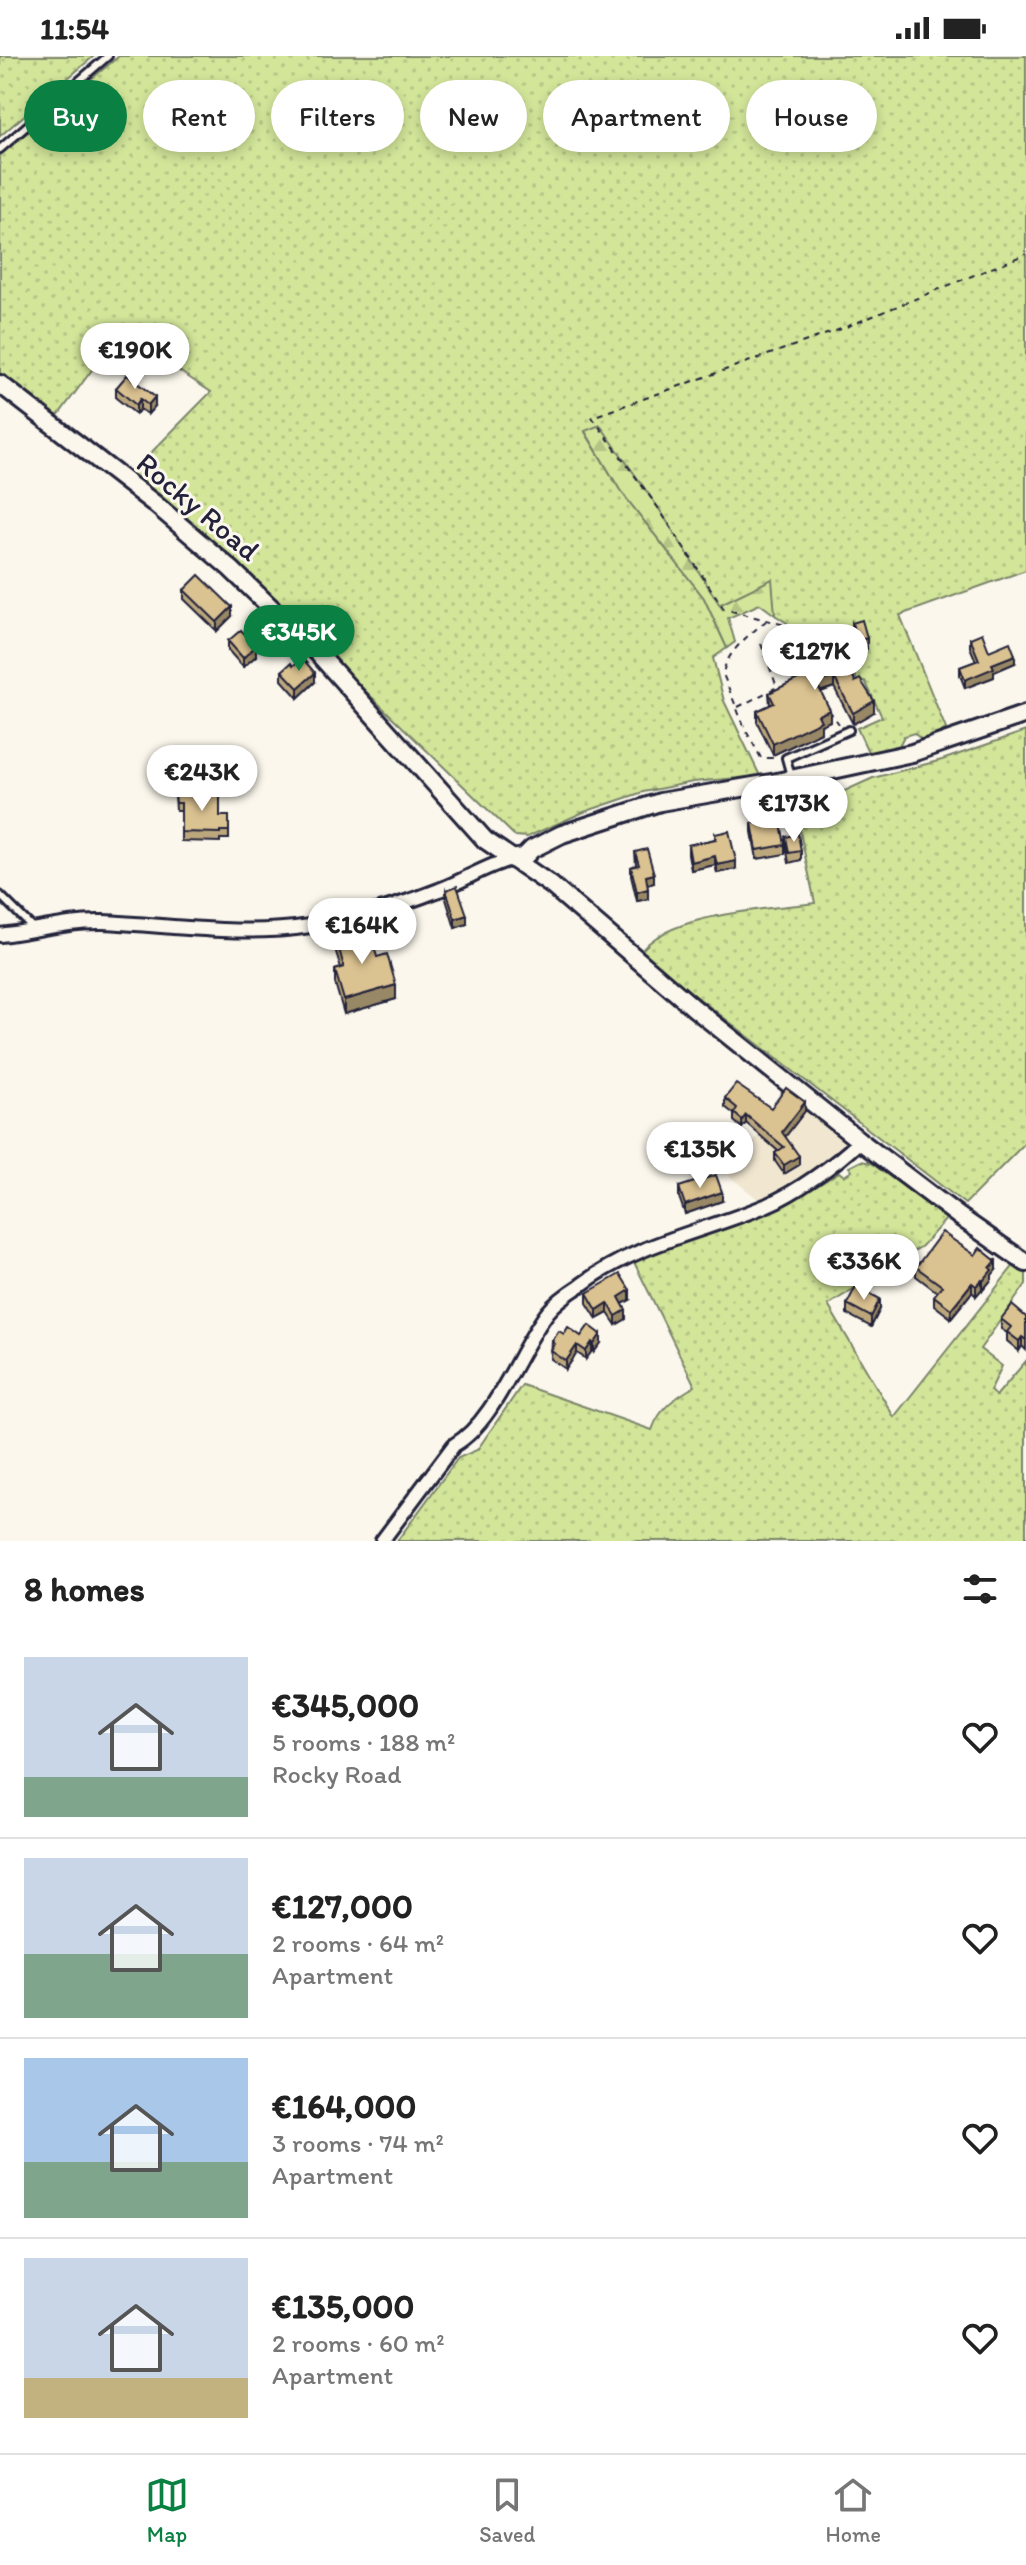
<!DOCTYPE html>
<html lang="en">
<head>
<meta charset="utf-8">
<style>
	:root { --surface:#fff; --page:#f2f2f2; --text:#222; --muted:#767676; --line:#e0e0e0; --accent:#0b8043 }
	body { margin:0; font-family:Itim,sans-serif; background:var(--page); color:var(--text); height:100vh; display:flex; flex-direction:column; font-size:30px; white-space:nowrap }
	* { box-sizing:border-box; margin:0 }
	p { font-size:26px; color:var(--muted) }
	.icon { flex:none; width:44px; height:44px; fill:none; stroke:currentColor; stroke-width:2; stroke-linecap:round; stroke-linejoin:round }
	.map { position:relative; height:1485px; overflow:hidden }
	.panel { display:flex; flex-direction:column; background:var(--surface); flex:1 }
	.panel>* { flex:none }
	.guide { position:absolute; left:24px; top:24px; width:978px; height:72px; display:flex; gap:16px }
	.price { position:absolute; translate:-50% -68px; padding:0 18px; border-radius:28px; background:#fff; color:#222; font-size:26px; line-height:52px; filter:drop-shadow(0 2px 4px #0008) }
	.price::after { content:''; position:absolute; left:50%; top:48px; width:24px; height:18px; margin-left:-12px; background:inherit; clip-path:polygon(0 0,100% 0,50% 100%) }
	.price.current { background:var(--accent); color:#fff }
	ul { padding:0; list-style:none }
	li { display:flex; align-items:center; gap:24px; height:200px; padding:0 24px }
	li+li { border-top:2px solid var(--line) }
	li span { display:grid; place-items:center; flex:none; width:224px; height:160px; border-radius:0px; color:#555 }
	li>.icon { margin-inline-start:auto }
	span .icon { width:96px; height:96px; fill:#fffc; stroke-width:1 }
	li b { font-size:34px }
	h2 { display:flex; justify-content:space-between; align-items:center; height:96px; padding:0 24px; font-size:34px }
	.chip { padding:0 28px; border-radius:36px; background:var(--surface); box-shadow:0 4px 12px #0003; font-size:28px; line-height:72px }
	.chip.current { background:var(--accent); color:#fff }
	.status { display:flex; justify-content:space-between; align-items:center; height:56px; padding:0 40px; background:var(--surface); direction:ltr }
	.status svg { height:22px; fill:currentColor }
	.tab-bar { display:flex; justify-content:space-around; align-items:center; height:112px; border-top:2px solid var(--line); background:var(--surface); font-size:22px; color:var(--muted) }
	.tab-bar a { display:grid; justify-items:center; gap:4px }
	.tab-bar .current { color:var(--accent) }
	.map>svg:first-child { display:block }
	.built { fill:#f1e7d1 }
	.grass { fill:url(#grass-dots); stroke:#7a846a; stroke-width:2 }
	.forest { fill:url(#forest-firs); stroke:#7a846a; stroke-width:2 }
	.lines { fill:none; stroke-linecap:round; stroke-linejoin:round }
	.service-casing { stroke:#22223b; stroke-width:12 }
	.minor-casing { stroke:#22223b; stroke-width:18 }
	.tertiary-casing { stroke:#22223b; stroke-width:22 }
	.path { stroke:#22223b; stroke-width:2; stroke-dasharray:6 6; stroke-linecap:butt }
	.service { stroke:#fbf7ec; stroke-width:6 }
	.minor { stroke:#fbf7ec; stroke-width:12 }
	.tertiary { stroke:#fbf7ec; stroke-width:16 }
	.wall { fill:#bca77d; stroke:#22223b; stroke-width:2 }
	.shaded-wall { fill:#986; stroke:#22223b; stroke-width:2 }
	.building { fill:#dbc291; stroke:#22223b; stroke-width:2 }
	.labels { text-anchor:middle; stroke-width:6; stroke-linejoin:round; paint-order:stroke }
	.street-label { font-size:30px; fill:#22223b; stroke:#fbf7ec }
</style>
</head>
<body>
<div class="status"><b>11:54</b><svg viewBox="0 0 49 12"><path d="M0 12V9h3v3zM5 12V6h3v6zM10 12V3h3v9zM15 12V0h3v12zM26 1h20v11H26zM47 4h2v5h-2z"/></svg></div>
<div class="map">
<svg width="1026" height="1485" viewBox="0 0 1026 1485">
	<defs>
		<pattern id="grass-dots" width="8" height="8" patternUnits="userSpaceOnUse" patternTransform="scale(2)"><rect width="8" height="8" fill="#d2e599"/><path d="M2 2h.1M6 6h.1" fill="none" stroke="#b4c485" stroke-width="1.8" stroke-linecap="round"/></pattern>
		<pattern id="forest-firs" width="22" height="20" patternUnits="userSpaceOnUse" patternTransform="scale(2)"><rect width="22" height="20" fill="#d2e599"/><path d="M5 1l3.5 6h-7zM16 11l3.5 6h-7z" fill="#b4c485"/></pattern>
	</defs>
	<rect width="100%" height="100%" fill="#fbf7ec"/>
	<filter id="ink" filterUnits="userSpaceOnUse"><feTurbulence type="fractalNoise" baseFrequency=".0125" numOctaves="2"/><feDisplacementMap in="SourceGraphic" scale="16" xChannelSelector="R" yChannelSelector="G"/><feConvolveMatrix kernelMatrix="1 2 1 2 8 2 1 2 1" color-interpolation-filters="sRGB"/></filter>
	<g filter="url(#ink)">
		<polygon class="built" points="788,1037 849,1083 832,1104 759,1144 729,1120"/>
		<g class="grass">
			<polygon points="0,0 94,0 0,80"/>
			<polygon points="119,0 1026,0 1026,514 900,559 946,673 924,686 914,677 904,680 899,690 869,698 857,672 882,661 865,625 857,625 844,579 801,592 787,567 775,559 771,524 719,549 659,453 600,370 585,376 620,434 704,542 727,592 713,602 724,645 760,720 693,726 643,736 584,756 527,781 515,780 318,589 262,531 199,472 130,418 211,336 120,276 57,361 0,317 0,99"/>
			<path d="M1026 675V1086L965 1148 640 897C666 857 770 853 815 847L796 757 873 722 942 704Z"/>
			<path d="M861 1105 871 1107 947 1162 922 1190 828 1249 894 1361 1015 1208 1026 1214V1228L980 1293 1002 1310 990 1335 996 1340 1026 1305V1485H397L458 1402 477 1394 522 1329 652 1374C660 1351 675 1342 695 1330L633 1204C710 1179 772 1161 839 1116L844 1120 852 1115 849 1111Z"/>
		</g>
		<polygon class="forest" points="600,369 659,453 723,554 721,548 772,523 775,559 760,548 728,562 735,586 727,592 704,542 620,434 585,375"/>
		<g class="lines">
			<g class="service-casing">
				<g id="service">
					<polyline points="0,93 108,0"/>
					<polyline points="791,720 786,702 849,674"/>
					<polyline points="0,839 35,874"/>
				</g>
			</g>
			<g class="minor-casing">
				<g id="minor">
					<path d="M0 879C33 875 70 865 103 866 172 869 241 881 310 870 354 863 398 850 439 834 464 825 486 809 512 803"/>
					<path d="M382 1485 454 1389C495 1366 519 1293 548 1256 556 1246 570 1236 581 1229 636 1187 703 1176 765 1150 796 1137 836 1108 860 1085"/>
				</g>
			</g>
			<g class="tertiary-casing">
				<g id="tertiary">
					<polyline points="0,328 155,448 231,513 315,594 485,784 551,829 694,952 860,1085 960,1161 1026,1207"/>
					<polyline points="512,803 524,801 532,793 562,778 660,746 777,726 912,697 1026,658"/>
				</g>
			</g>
			<g class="path">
				<path d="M766 565C750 578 726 596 723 618L745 673 761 702H776"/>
				<polyline points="812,620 785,569 724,553 659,453 592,361 841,273 1026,198"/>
				<polyline points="738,651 777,631 760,585"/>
				<polyline points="829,654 839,668"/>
			</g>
			<use href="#service" class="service"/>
			<use href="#minor" class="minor"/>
			<use href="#tertiary" class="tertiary"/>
		</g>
		<g class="wall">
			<polygon points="116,332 155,350 148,358 140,353 136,358 116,342"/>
			<polygon points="184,534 232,560 217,575 184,543"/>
			<polygon points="852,567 867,593 846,599 855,626 874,656 853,668 834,631 821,636 830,665 821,669 821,676 773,699 757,666 757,655 770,649 769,637 826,610 822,596 822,586 852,576"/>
			<polygon points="970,582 989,595 1015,607 994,616 994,621 965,632 960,619 960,611 976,605 970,591"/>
			<polygon points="228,585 256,600 243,611 228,594"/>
			<polygon points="293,610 315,626 298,642 282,624 282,615"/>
			<polygon points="175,737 220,760 229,760 229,783 220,783 220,786 181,785 181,755 176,755"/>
			<polygon points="752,767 770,769 785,789 785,798 757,803 752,776"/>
			<polygon points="715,778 736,813 717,817 715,809 691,814 688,798 688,789 715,783"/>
			<polygon points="786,781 801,795 801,804 789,807 786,790"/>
			<polygon points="635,796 654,827 647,829 648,843 637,845 631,820 631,811 636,809"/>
			<polygon points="446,834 467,868 455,872 446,843"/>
			<polygon points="336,882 377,901 396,943 344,958 335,927 335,914 341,912 336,896"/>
			<polygon points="725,1042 771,1052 805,1055 785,1081 799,1109 784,1118 775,1105 775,1097 778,1095 746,1067 742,1072 734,1065 734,1058 725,1051"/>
			<polygon points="679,1131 722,1145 685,1158 679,1141"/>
			<polygon points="916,1211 996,1214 992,1219 992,1223 983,1234 982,1233 976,1240 972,1236 951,1262 934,1249 934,1240 937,1236 916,1220"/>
			<polygon points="587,1237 630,1244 622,1248 626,1263 616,1269 608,1257 597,1263 587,1247"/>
			<polygon points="847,1248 880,1253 871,1271 847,1258"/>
			<polygon points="1026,1261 1026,1294 1022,1290 1019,1295 1007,1285 1007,1277 1001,1273 1001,1263"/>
			<polygon points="564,1278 581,1280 601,1287 594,1296 592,1295 586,1303 577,1297 566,1313 551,1303 552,1285"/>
		</g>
		<g class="shaded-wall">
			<polygon points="155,341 155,350 148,358 148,349"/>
			<polygon points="140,343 140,353 136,358 136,349"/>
			<polygon points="232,551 232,560 217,575 217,566"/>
			<polygon points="867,582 867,593 843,600 843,589"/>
			<polygon points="256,590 256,600 243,611 243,602"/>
			<polygon points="1015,599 1015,607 994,616 994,621 965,632 965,624 992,608"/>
			<polygon points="315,617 315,626 298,642 298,632"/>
			<polygon points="834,621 834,631 816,637 816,626"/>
			<polygon points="874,645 874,656 853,668 853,657"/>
			<polygon points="830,654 830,665 821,669 821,676 773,699 773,688 818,659"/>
			<polygon points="715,800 715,809 691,814 691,806"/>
			<polygon points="736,805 736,813 717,817 717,809"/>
			<polygon points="654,818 654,827 646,829 646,820"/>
			<polygon points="648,833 648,843 637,845 637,836"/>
			<polygon points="467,859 467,868 455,872 455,863"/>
			<polygon points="396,929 396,943 344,958 344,944"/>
			<polygon points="805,1046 805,1055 782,1085 782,1076"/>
			<polygon points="746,1059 746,1067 742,1072 742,1064"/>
			<polygon points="799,1100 799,1109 784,1118 784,1109"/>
			<polygon points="722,1136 722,1145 685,1158 685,1149"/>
			<polygon points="996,1205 996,1214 992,1219 992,1223 983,1234 983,1225 990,1212"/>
			<polygon points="982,1224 982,1233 976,1240 976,1230"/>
			<polygon points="972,1227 972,1236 951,1262 951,1253"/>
			<polygon points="630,1234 630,1244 619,1250 619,1241"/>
			<polygon points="880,1243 880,1253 871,1271 871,1261"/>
			<polygon points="608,1247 608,1257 597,1263 597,1254"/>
			<polygon points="626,1254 626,1263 616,1269 616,1260"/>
			<polygon points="601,1278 601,1287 594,1296 594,1288"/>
			<polygon points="1022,1281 1022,1290 1019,1295 1019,1285"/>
			<polygon points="592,1286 592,1295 586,1303 586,1295"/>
			<polygon points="577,1289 577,1297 566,1313 566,1305"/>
		</g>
		<g class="building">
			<polygon points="127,319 155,341 148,349 140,343 136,349 116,332"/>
			<polygon points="199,519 232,551 217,566 184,534"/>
			<polygon points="862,564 867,582 843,589 855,626 860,623 874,645 853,657 834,621 816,626 830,654 818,659 821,665 773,688 757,655 774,647 769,637 829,608 822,586 854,575 852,567"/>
			<polygon points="241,574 256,590 243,602 228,585"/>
			<polygon points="982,577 989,595 1010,586 1015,599 992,608 994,612 965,624 960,611 979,604 970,582"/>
			<polygon points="302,602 315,617 298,632 282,615 291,607 293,610"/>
			<polygon points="220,736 220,760 229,760 229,775 220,775 220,777 181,776 181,747 176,747 175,737"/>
			<polygon points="769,764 770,769 781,767 785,789 757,794 752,767"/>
			<polygon points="729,775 736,805 717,809 715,800 691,806 688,789 716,783 715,778"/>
			<polygon points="798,778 801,795 789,797 786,781"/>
			<polygon points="647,793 654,818 646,820 648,833 637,836 631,811 639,809 635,796"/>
			<polygon points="457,830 467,859 455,863 446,834"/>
			<polygon points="369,872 377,901 387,898 396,929 344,944 335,914 344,911 336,882"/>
			<polygon points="736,1028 771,1052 786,1032 805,1046 782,1076 799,1100 784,1109 775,1097 784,1091 746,1059 742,1064 734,1057 737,1052 725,1042"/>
			<polygon points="716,1119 722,1136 685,1149 679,1131"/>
			<polygon points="942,1176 975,1199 980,1192 996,1205 990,1212 992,1214 983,1225 982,1224 976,1230 972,1227 951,1253 934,1240 942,1230 916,1211"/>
			<polygon points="620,1218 630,1234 619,1241 626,1254 616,1260 608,1247 597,1254 587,1237"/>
			<polygon points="856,1230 880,1243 871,1261 847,1248"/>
			<polygon points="1012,1249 1026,1261 1026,1284 1022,1281 1019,1285 1007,1276 1011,1271 1001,1263"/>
			<polygon points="589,1269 601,1278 594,1288 592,1286 586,1295 577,1289 566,1305 551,1295 555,1288 552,1285 559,1275 564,1278 568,1271 581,1280"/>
		</g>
	</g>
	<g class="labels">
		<g class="street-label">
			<text transform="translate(198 451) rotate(40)" y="10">Rocky Road</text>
		</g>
	</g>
</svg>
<b class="price" style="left:135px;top:335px">€190K</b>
<b class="price current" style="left:299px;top:617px">€345K</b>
<b class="price" style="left:815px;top:636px">€127K</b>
<b class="price" style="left:202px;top:757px">€243K</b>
<b class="price" style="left:794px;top:788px">€173K</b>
<b class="price" style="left:362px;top:910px">€164K</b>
<b class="price" style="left:700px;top:1134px">€135K</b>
<b class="price" style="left:864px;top:1246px">€336K</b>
<div class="guide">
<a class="chip current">Buy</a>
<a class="chip">Rent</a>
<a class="chip">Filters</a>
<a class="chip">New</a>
<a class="chip">Apartment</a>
<a class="chip">House</a>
</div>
</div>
<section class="panel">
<h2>8 homes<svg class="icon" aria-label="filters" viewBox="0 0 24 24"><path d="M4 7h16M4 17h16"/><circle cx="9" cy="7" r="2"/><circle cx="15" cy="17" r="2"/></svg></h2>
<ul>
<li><span style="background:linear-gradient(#c9d6e8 75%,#7fa58c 0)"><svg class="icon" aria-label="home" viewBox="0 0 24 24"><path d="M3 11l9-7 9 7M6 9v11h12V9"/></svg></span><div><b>€345,000</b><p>5 rooms · 188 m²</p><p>Rocky Road</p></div><svg class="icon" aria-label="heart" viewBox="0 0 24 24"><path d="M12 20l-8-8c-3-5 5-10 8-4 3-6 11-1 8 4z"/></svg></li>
<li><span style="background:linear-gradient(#c9d6e8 60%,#7fa58c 0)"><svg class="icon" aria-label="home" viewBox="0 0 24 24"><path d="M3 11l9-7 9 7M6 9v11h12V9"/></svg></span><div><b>€127,000</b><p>2 rooms · 64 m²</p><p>Apartment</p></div><svg class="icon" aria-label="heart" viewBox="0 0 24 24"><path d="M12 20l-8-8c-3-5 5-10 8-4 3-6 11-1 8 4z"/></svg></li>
<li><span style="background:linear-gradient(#a9c7e8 65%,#7fa58c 0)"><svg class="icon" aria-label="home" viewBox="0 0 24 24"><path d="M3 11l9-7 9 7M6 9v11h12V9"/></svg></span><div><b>€164,000</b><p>3 rooms · 74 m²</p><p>Apartment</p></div><svg class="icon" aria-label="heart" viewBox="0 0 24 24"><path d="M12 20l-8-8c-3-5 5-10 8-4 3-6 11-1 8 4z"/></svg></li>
<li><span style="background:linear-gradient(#c9d6e8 75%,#c2b280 0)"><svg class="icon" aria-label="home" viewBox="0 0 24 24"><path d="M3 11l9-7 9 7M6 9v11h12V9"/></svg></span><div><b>€135,000</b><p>2 rooms · 60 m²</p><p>Apartment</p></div><svg class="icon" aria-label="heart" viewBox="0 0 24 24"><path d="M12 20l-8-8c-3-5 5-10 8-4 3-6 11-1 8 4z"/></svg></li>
</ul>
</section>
<nav class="tab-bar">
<a class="current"><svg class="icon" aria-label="map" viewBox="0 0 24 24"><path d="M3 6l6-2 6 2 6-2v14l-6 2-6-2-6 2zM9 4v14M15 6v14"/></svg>Map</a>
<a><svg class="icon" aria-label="saved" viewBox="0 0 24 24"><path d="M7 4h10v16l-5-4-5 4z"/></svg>Saved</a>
<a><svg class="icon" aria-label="home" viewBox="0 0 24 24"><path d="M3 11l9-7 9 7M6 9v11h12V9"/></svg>Home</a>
</nav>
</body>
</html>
